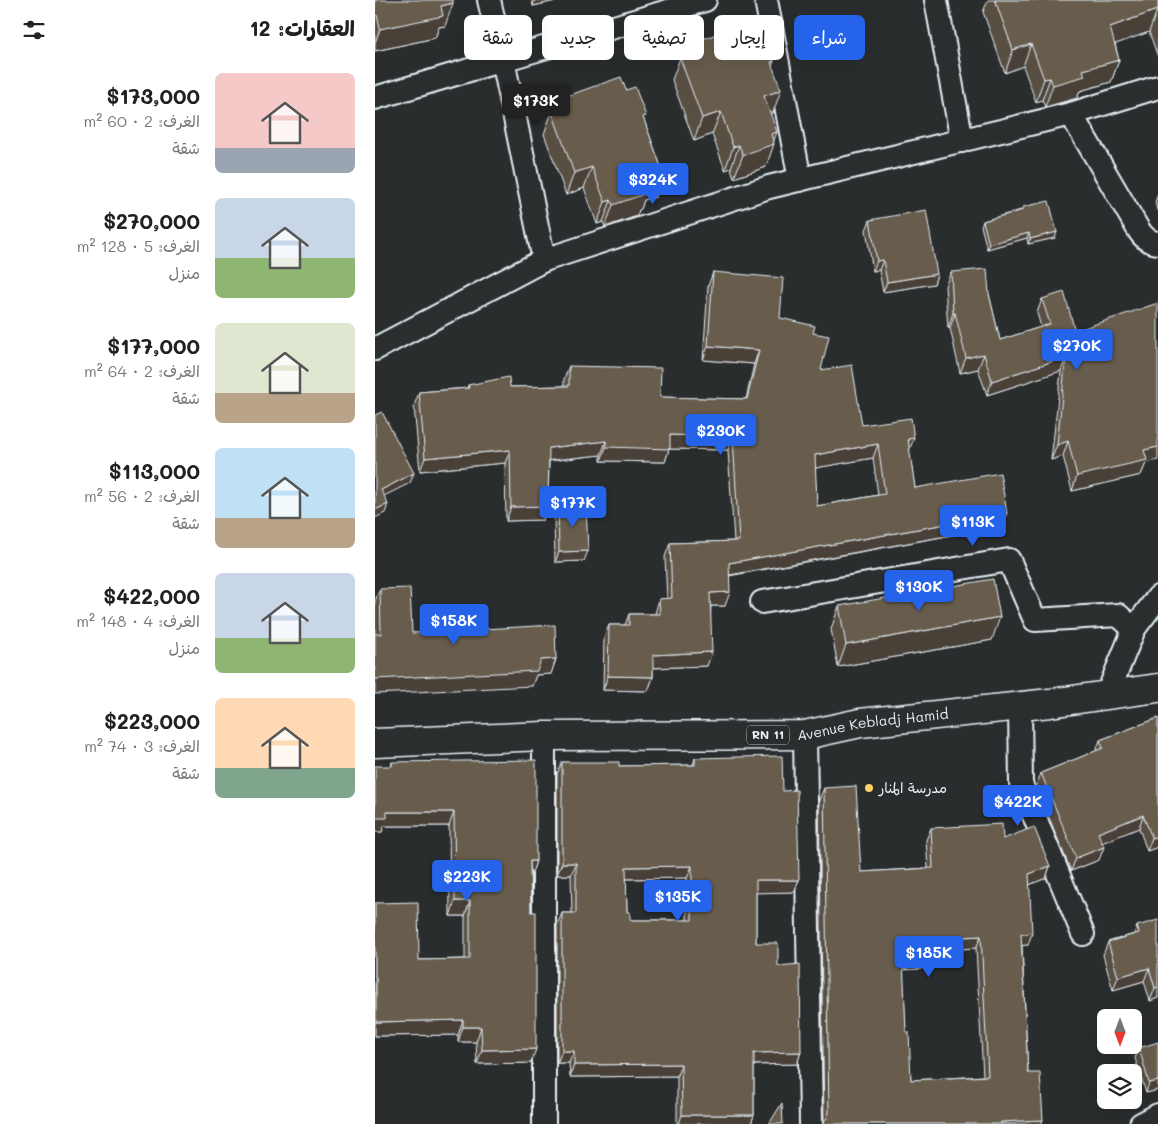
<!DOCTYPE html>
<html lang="ar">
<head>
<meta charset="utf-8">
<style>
	:root { --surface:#fff; --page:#f2f2f2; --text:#202124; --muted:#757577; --accent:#2563eb }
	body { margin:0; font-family:Mali,"Playpen Sans Arabic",sans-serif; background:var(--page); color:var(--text); direction:rtl; height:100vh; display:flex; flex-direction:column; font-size:19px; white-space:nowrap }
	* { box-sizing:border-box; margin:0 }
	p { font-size:16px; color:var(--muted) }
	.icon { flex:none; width:28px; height:28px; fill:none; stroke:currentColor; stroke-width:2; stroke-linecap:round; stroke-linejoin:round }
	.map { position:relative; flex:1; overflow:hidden; direction:ltr }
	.sheet { display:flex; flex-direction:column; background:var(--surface); width:375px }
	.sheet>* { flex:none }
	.hud { position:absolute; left:15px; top:15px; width:475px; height:45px; direction:rtl; display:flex; gap:10px }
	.needle { width:32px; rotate:180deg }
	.controls { position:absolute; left:722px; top:1009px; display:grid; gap:10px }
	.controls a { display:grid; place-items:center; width:45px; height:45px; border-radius:8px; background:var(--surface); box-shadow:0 5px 20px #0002; font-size:25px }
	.price { position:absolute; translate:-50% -42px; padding:0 11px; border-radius:5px; background:var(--accent); color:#fff; font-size:16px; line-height:32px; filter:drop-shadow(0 1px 2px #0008) }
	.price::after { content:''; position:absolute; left:50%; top:30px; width:15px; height:11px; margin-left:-8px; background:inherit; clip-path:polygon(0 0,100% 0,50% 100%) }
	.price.on { background:#222; color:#fff }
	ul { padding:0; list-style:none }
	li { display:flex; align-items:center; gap:15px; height:125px; padding:0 20px }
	li span { display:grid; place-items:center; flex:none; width:140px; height:100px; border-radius:8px; color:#555 }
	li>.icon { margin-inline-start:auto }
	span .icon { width:60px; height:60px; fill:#fffc; stroke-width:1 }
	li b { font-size:21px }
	h2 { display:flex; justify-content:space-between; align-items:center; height:60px; padding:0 20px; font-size:21px }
	.pill { padding:0 18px; border-radius:8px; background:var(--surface); box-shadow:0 5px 20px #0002; font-size:18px; line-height:45px }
	.pill.on { background:var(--accent); color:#fff }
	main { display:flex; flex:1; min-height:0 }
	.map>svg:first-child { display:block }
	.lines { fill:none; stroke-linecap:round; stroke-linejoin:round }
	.street-casing { stroke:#e8f1f8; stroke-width:26 }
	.primary-casing { stroke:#e8f1f8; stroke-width:31 }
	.street { stroke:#2a2d2e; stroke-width:22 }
	.primary { stroke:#2a2d2e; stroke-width:28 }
	.wall { fill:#595043; stroke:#e8f1f8; fill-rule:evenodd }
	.shaded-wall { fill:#484137; stroke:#e8f1f8 }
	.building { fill:#675d4e; stroke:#e8f1f8; fill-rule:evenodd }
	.poi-dot { fill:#ffd166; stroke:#2a2d2e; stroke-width:2 }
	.labels { text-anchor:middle; stroke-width:5; stroke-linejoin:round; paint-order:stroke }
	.shield { fill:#2a2d2e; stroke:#afb6bb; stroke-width:1 }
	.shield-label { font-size:12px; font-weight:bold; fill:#e8f1f8 }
	.street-label { font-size:14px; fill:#e8f1f8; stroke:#2a2d2e }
	.poi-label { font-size:14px; fill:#e8f1f8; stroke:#2a2d2e; text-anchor:start }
</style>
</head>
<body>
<main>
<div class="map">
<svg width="783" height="1124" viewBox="0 0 783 1124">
	<rect width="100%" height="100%" fill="#2a2d2e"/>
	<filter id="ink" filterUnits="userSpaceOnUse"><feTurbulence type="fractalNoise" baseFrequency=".02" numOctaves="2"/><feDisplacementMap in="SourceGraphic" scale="10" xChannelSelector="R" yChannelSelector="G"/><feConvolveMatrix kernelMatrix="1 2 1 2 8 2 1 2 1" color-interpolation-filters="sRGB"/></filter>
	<g filter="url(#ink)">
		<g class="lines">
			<g class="street-casing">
				<g id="street">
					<polyline points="114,0 128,60 169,260"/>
					<polyline points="391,0 425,180"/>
					<polyline points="561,0 587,141"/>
					<polyline points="0,98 330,0"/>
					<path d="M696 114 763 229C768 237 773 242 783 243"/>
					<polyline points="0,349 169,260 394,187 696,114 783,87"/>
					<polyline points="387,602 634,560 660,620 743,615 759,629"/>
					<polyline points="732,695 759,629 783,597"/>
					<polyline points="645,706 646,784 708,934"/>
					<polyline points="430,735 436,1124"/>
					<polyline points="169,736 169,1124"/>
					<polyline points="766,1124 783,1115"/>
				</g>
			</g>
			<g class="primary-casing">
				<g id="primary">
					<path id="s1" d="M0 743 169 736 430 735 485 723 675 703 783 688"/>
				</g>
			</g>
			<use href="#street" class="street"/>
			<use href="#primary" class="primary"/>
		</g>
		<g class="wall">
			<polygon points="0,0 70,26 64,27 60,38 0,51"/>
			<polygon points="157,0 185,0 158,6"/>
			<polygon points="613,0 783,0 783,57 774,32 740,44 744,60 736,82 705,91 702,98 670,107 667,100 661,102 648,66 630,73 608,12"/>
			<polygon points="379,36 399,61 397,66 398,113 395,114 399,141 391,167 359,178 356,168 350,170 337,134 319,141 297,80 305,58 310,56 314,44"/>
			<polygon points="251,90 269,120 289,175 281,197 269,200 266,209 264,210 262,216 230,227 228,222 222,224 209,188 191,195 169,134 177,112 181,111 186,98"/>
			<polygon points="783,194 783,210 782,210 780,202"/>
			<polygon points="648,207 680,238 653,244 652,238 612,249 606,226 608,221 646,210"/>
			<polygon points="495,220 562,274 559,284 508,292 504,270 498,271 491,230"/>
			<path d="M338 272 405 318 438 333 446 370 487 425 534 451 540 488 627 526 354 576 350 606H336L332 666 278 668V677L273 691 228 690 229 638 234 625H250L254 614H280L284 599H292L290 557 295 543 359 541 353 450 294 449 290 462 226 461V455L174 461 173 506 168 520 131 521 130 463 45 471 39 406 44 392 92 388 93 385 135 387 189 386V379L194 366 285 397 371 399 379 364 328 360 333 286ZM498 458 503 495 442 506 440 468Z"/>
			<polygon points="576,272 614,294 625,340 666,327 662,313 667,299 700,331 771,463 766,475 697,491 688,456 676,460 686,371 612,395 603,369 585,373 575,328 573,328 570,286"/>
			<polygon points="183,505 209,561 180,562 179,515"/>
			<polygon points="5,589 37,633 181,659 176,674 161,675 157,686 0,634 0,601"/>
			<polygon points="464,606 617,640 463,667 456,629"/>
			<polygon points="783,718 783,847 772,851 764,828 727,842 724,860 696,871 661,786 666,773 721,751 725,740"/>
			<path d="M320 758 408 791 424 880 419 892H381V943L403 966 426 1052 422 1064 379 1065V1115L376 1124H302V1076L195 1077 194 1063H182V925L187 913H197L196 875H182V774L187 762 244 766 318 765ZM312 878V920H255L252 912 251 879Z"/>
			<polygon points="17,762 161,861 156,876 156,1063 102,1064 101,1042 83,1042 83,1035 0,1036 0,903 44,960 90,959 90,916 75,916 74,826 9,826 7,832 0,832"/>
			<path d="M449 788 486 872 553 868 551 840 556 828 628 839 675 866 671 878 654 885 653 945H647L653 1073 666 1124H448L449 1121 444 800ZM601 948 608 1076 536 1080 531 1032 528 970 547 969 552 957 551 951Z"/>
			<polygon points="762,926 783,998 775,1001 769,981 738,990 728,955 733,942 759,934"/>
			<polygon points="764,1048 783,1090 771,1093 760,1058"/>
		</g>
		<g class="shaded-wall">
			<polygon points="160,0 185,0 158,6"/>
			<polygon points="78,3 70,26 64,27 60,38 0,51 0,43 5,29 66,6"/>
			<polygon points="782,10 774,32 727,49 735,27"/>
			<polygon points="656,44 648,66 630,73 638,50"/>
			<polygon points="744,60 736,82 705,91 702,98 670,107 678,85 708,70"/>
			<polygon points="675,78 667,100 661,102 669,79"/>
			<polygon points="406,90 398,113 381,119 389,96"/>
			<polygon points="346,112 337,134 319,141 327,118"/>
			<polygon points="402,132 397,145 399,144 391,167 359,178 368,155 396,134"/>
			<polygon points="364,145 356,168 350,170 358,147"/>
			<polygon points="217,167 209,188 191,195 199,173"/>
			<polygon points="289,175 281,197 269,200 266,209 264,210 262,216 230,227 238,205 271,180"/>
			<polygon points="236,200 228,222 222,224 230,202"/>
			<polygon points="682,232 680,238 653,244 655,239"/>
			<polygon points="654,233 652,238 612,249 614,244"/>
			<polygon points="508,260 504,270 498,271 502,261"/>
			<polygon points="562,274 559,284 508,292 512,282"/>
			<polygon points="578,313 580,313 575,328 573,328"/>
			<polygon points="333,346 384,350 379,364 328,360"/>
			<polygon points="609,354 603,369 585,373 591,358"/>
			<polygon points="691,357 686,371 612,395 617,381"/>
			<polygon points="295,435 358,437 353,450 294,449 290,462 226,461 231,447"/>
			<polygon points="539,438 534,451 533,439"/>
			<polygon points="231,441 226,455 169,461 174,448"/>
			<polygon points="693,441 688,456 676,460 682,445"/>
			<polygon points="503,444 498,458 435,469 440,455"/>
			<polygon points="783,447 783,460 771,463 766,475 697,491 702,476 769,450"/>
			<polygon points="135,450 130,463 45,471 50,458"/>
			<polygon points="39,473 35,483 3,499 6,490"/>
			<polygon points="13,504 10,513 0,518 0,510"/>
			<polygon points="173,506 168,520 131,521 136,507"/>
			<polygon points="632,513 627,526 349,576 354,563"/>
			<polygon points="213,551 209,561 180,562 184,552"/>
			<polygon points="355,592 350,606 330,606 335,593"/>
			<polygon points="625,617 617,640 463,667 471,645"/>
			<polygon points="337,652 332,666 273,668 278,655"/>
			<polygon points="181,659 176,674 161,675 157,686 0,694 0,679 166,660"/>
			<polygon points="233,676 278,677 273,691 228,690"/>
			<polygon points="12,812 79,812 74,826 9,826 7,832 0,832 0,818"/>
			<polygon points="768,815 764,828 719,846 723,833"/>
			<polygon points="783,836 783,847 772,851 777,838"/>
			<polygon points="729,847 724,860 696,871 701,858"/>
			<polygon points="155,861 161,861 156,876"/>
			<polygon points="187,863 201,863 196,875 182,875"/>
			<polygon points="317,866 312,878 247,879 251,867"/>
			<polygon points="675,866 671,878 649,887 654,874"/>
			<polygon points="381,880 424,880 419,892 377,893"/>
			<polygon points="80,901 95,901 90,916 75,916"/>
			<polygon points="657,933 653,945 642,946 646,934"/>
			<polygon points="606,936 601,948 546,951 551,939"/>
			<polygon points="552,957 547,969 523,970 528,958"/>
			<polygon points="774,968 769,981 738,990 743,977"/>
			<polygon points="783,987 783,998 775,1001 780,988"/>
			<polygon points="88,1020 83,1035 0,1036 0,1025 1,1022"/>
			<polygon points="88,1027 106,1027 101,1042 83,1042"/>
			<polygon points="161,1049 156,1063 102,1064 107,1050"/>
			<polygon points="187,1051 199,1051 194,1063 182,1063"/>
			<polygon points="426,1052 422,1064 374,1065 379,1053"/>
			<polygon points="306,1064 302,1076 195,1077 199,1065"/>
			<polygon points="783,1081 783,1090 771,1093 774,1083"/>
			<polygon points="307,1115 379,1115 376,1124 304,1124"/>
			<polygon points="668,1120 666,1124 625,1124 626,1122"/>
		</g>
		<g class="building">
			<polygon points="0,0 78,0 78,3 66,6 68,16 5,29 2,15 0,16"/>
			<polygon points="620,0 783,0 783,13 782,10 735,27 744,60 708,70 710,76 678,85 675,78 669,79 656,44 638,50"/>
			<polygon points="375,22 379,36 389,32 399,61 396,62 406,90 389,96 402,132 396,134 399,144 368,155 364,145 358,147 346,112 327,118 305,58 318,54 314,44"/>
			<polygon points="246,77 251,90 260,87 271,116 268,117 289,175 271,180 274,187 268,189 270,194 238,205 236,200 230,202 217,167 199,173 177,112 189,108 186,98"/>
			<polygon points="674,201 682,232 655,239 654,233 614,244 608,221 648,210 648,207"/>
			<polygon points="551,210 562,274 512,282 508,260 502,261 495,220"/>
			<polygon points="612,269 614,294 625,340 675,324 667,299 689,292 700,331 783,303 783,447 769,450 772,460 702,476 693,441 682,445 691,357 617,381 609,354 591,358 580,313 578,313 576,272"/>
			<path d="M338 272 408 278 405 318 440 326 438 333 454 336 446 370 477 365 487 425 536 418 539 438 533 439 540 488 625 473 632 513 354 563 355 592 335 593 337 652 278 655V677L233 676 234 625H254V614H285L284 599 297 598 295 543 364 541 358 437 295 435V449L231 447V441L174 448 173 506 136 507 135 450 50 458 44 392 94 388 93 385 134 377 135 387 194 386V366L286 368 285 397 372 399 384 350 333 346ZM503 444 510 494 442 506 440 455Z"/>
			<polygon points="7,412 39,473 6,490 13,504 0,510 0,415"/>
			<polygon points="183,505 211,505 213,551 184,552"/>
			<polygon points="618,579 625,617 471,645 464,606"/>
			<polygon points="35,588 37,633 180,625 181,659 166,660 162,671 0,679 0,634 6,634 5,589"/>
			<polygon points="783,718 783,836 777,838 768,815 723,833 729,847 701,858 666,773 728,748 725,740"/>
			<path d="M407 756 408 791 422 790 424 880H381V943H403V966L425 964 426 1052 379 1053V1115H307L306 1064 199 1065V1051H187V913H201V863H187V762H244V766L320 765V758ZM317 866V920H255V912H252L251 867Z"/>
			<polygon points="161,760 161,861 155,861 156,912 161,912 161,1049 107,1050 106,1027 88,1027 88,1020 1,1022 1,977 0,977 0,903 43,902 44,960 95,959 95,901 80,901 79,812 12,812 12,818 0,818 0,766 17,766 17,762"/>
			<path d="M481 786 486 872 558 868 556 828 627 824 628 839 659 827 675 866 654 874 657 933 646 934 653 1073H665L668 1120 626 1122V1124H449V1121L452 1118 454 1112 449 788ZM606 936 613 1076 536 1080 534 1032H531L528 958 552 957 551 939Z"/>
			<polygon points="783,920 783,987 780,988 774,968 743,977 733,942 764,933 762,926"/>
			<polygon points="783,1042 783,1081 774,1083 764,1048"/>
			<polygon points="407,1103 408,1124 394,1124"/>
		</g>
	</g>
	<circle class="poi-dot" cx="494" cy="788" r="5"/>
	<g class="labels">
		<rect class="shield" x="372" y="725.5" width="42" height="19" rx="4"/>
		<g class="shield-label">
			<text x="393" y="739">RN 11</text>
		</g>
		<g class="street-label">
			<text dy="5" stroke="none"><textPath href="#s1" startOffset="499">Avenue Kebladj Hamid</textPath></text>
		</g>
		<g class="poi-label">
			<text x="504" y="793">مدرسة المنار</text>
		</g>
	</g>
</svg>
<div class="controls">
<a><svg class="needle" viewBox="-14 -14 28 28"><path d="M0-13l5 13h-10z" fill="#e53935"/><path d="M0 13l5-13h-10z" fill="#757577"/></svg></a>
<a><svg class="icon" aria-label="layers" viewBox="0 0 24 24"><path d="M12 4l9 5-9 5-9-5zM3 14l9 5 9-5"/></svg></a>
</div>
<b class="price on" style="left:161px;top:126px">$173K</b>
<b class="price" style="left:278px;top:205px">$324K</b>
<b class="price" style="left:702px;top:371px">$270K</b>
<b class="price" style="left:346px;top:456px">$230K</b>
<b class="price" style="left:198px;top:528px">$177K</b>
<b class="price" style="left:598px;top:547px">$113K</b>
<b class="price" style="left:544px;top:612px">$130K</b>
<b class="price" style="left:79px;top:646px">$158K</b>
<b class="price" style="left:643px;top:827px">$422K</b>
<b class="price" style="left:92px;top:902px">$223K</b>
<b class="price" style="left:303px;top:922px">$135K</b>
<b class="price" style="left:554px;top:978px">$185K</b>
<div class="hud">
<a class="pill on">شراء</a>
<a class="pill">إيجار</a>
<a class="pill">تصفية</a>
<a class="pill">جديد</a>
<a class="pill">شقة</a>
</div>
</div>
<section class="sheet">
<h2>العقارات: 12<svg class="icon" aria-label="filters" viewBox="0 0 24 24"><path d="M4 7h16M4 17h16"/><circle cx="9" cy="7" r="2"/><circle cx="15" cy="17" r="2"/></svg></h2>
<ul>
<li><span style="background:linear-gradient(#f6c9c9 75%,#9aa5b1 0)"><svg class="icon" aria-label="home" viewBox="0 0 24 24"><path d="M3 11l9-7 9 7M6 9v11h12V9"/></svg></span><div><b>$173,000</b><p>الغرف: 2 · 60 m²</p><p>شقة</p></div></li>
<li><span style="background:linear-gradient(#c9d6e8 60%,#8fb573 0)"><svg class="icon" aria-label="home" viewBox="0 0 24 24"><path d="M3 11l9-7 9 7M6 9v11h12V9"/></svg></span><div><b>$270,000</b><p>الغرف: 5 · 128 m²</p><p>منزل</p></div></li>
<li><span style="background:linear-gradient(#dfe7d0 70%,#b9a48a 0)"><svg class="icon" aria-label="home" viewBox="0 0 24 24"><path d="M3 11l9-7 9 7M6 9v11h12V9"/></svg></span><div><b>$177,000</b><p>الغرف: 2 · 64 m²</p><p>شقة</p></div></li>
<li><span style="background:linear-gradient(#bfe0f5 70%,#b9a48a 0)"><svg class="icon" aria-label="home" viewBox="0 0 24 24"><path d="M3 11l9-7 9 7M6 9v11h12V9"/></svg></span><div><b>$113,000</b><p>الغرف: 2 · 56 m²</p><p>شقة</p></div></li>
<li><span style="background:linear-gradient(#c9d6e8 65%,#8fb573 0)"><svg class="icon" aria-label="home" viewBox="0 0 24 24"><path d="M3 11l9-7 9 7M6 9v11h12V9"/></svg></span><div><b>$422,000</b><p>الغرف: 4 · 148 m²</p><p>منزل</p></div></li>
<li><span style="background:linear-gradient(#ffd9b3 70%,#7fa58c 0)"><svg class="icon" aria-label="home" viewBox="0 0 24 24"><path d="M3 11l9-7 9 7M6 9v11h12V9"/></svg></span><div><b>$223,000</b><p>الغرف: 3 · 74 m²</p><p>شقة</p></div></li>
</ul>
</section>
</main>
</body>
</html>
